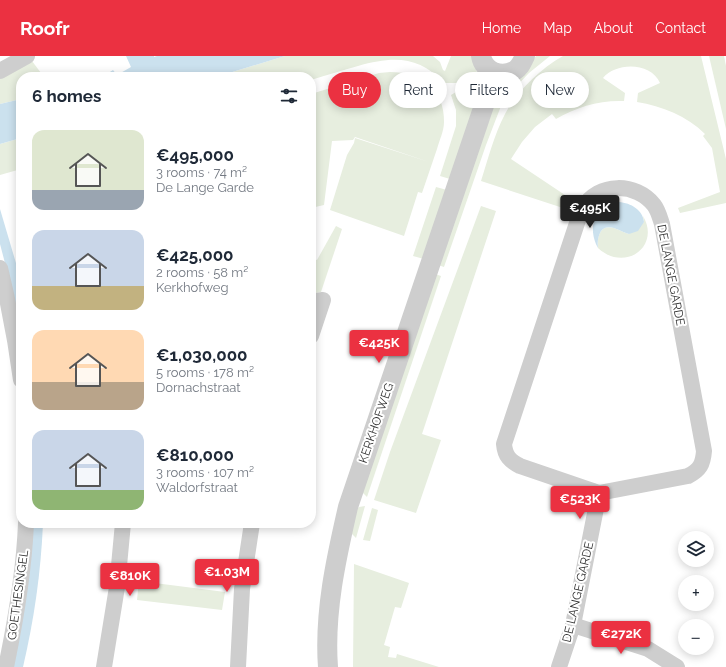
<!DOCTYPE html>
<html lang="en">
<head>
<meta charset="utf-8">
<style>
	:root { --surface:#fff; --page:#f2f2f3; --text:#1f2937; --muted:#747a83; --accent:#eb3141 }
	body { margin:0; font-family:Raleway,sans-serif; background:var(--page); color:var(--text); height:100vh; display:flex; flex-direction:column; font-size:15px; white-space:nowrap }
	* { box-sizing:border-box; margin:0 }
	p { font-size:13px; color:var(--muted) }
	.icon { flex:none; width:22px; height:22px; fill:none; stroke:currentColor; stroke-width:2; stroke-linecap:round; stroke-linejoin:round }
	.map { position:relative; flex:1; overflow:hidden }
	.side { position:absolute; left:16px; top:16px; width:300px; height:456px; display:flex; flex-direction:column; background:var(--surface); border-radius:16px; box-shadow:0 2px 10px #0003 }
	.side>* { flex:none }
	.top-card { position:absolute; left:328px; top:16px; width:338px; height:36px; display:flex; gap:8px }
	.buttons { position:absolute; left:678px; top:475px; display:grid; gap:8px }
	.buttons a { display:grid; place-items:center; width:36px; height:36px; border-radius:50%; background:var(--surface); box-shadow:0 2px 10px #0003; font-size:20px }
	.price { position:absolute; translate:-50% -34px; padding:0 9px; border-radius:4px; background:var(--accent); color:#fff; font-size:13px; line-height:26px; filter:drop-shadow(0 1px 2px #0008) }
	.price::after { content:''; position:absolute; left:50%; top:24px; width:12px; height:9px; margin-left:-6px; background:inherit; clip-path:polygon(0 0,100% 0,50% 100%) }
	.price.active { background:#222; color:#fff }
	ul { padding:0; list-style:none }
	li { display:flex; align-items:center; gap:12px; height:100px; padding:0 16px }
	li span { display:grid; place-items:center; flex:none; width:112px; height:80px; border-radius:12px; color:#555 }
	li>.icon { margin-inline-start:auto }
	span .icon { width:48px; height:48px; fill:#fffc; stroke-width:1 }
	li b { font-size:17px }
	h2 { display:flex; justify-content:space-between; align-items:center; height:48px; padding:0 16px; font-size:17px }
	.chip { padding:0 14px; border-radius:18px; background:var(--surface); box-shadow:0 2px 10px #0003; font-size:14px; line-height:36px }
	.chip.active { background:var(--accent); color:#fff }
	header { display:flex; align-items:center; gap:24px; box-sizing:border-box; height:56px; padding:0 20px; background:var(--accent); color:#fff }
	header strong { font-size:19px }
	nav { display:flex; gap:22px; margin-inline-start:auto; font-size:14px }
	.map>svg:first-child { display:block }
	.green { fill:#e7eedf }
	.water { fill:#cbe1ee }
	.lines { fill:none; stroke-linecap:round; stroke-linejoin:round }
	.minor { stroke:#cecece; stroke-width:16 }
	.tertiary { stroke:#cecece; stroke-width:20 }
	.labels { text-anchor:middle; stroke-width:4; stroke-linejoin:round; paint-order:stroke }
	.street-label { font-size:12px; fill:#313131; stroke:#fff }
</style>
</head>
<body>
<header>
<strong>Roofr</strong>
<nav><a>Home</a><a>Map</a><a>About</a><a>Contact</a></nav>
</header>
<div class="map">
<svg width="726" height="611" viewBox="0 0 726 611">
	<rect width="100%" height="100%" fill="#fff"/>
	<g class="green">
		<path d="M285 0H433L440 6 443 14 445 15 451 0H471C475 13 480 18 479 32L457 27H444C419 0 394 0 358 10 343 14 327 19 311 24V21H216Z"/>
		<polygon points="536,0 550,0 529,17 508,39 504,40 500,36 508,27 524,17"/>
		<path d="M563 0H701L726 103V147L680 157 678 152 720 136 712 92 703 80 705 78C687 60 662 50 637 46L638 37 660 27C651 6 616 6 603 22L625 37 624 45C599 44 577 51 556 63L552 58 535 71 522 86 511 103 568 141 563 152 481 125C488 103 494 79 505 58 517 35 540 13 563 0Z"/>
		<polygon points="709,0 724,0 726,10 726,73"/>
		<polygon points="32,5 44,21 21,21 21,43 0,48 0,23"/>
		<path d="M390 16C420 16 445 33 444 66 444 75 439 85 437 93 432 108 427 122 422 137L418 136 404 180 330 154 347 99 354 87 355 82 429 106 355 81 353 84 332 85 324 149 311 152V38L379 17Z"/>
		<polygon points="456,36 476,40 469,67 450,123 440,120 456,70 456,54 451,39"/>
		<polygon points="497,46 500,48 501,50 486,89 444,211 438,209 495,47"/>
		<polygon points="21,82 21,113 0,119 0,88"/>
		<polygon points="436,131 447,134 424,203 413,200"/>
		<polygon points="481,150 496,155 422,378 441,384 416,457 374,444 390,396"/>
		<path d="M643 160C661 190 625 217 598 192 597 186 598 180 601 175 609 166 620 176 629 178L644 166Z"/>
		<polygon points="336,170 342,173 321,236 311,238 311,202 317,204"/>
		<polygon points="435,218 441,220 367,441 362,436"/>
		<polygon points="365,450 356,482 351,477 357,453 359,451"/>
		<polygon points="372,452 378,454 370,485 363,484"/>
		<polygon points="354,508 409,527 401,552 395,551 384,589 390,591 388,601 396,602 397,598 439,611 353,611"/>
		<polygon points="139,525 225,536 222,554 137,544"/>
	</g>
	<g class="water">
		<polygon points="126,0 154,0 154,1 157,0 285,0 216,21 102,21 113,14 117,19 131,11"/>
		<polygon points="21,43 21,82 0,88 0,48"/>
		<path d="M619 146C631 147 643 154 644 166L638 175 629 178C620 176 609 166 601 175 598 180 597 186 598 192 587 172 594 148 619 146Z"/>
		<polygon points="0,153 21,224 21,276 11,230 0,188"/>
		<path d="M33 467H43C41 516 34 564 23 611H12Z"/>
	</g>
	<g class="lines">
		<g class="minor">
			<polyline points="0,15 27,0"/>
			<path d="M0 212C9 249 16 286 21 324"/>
			<polyline points="311,246 323,244 311,280"/>
			<polyline points="573,569 648,593 677,611"/>
			<path d="M6 611C16 563 24 516 26 467"/>
			<polyline points="104,611 117,531 123,467"/>
			<polyline points="238,611 242,533 252,467"/>
			<path d="M559 611 573 569 599 437 688 420C700 414 703 408 704 395L662 168C660 162 658 154 654 149 636 126 598 126 583 152 581 156 580 160 578 164L504 388C505 400 510 405 520 410L599 437"/>
		</g>
		<g class="tertiary">
			<path d="M481 0C484 15 500 22 514 15 520 12 522 6 525 0"/>
			<path d="M328 611C324 557 336 503 348 451L495 17"/>
		</g>
	</g>
	<g class="labels">
		<g class="street-label">
			<text transform="translate(671 219) rotate(79)" y="4">DE LANGE GARDE</text>
			<text transform="translate(376 367) rotate(-71)" y="4">KERKHOFWEG</text>
			<text transform="translate(578 536) rotate(-77)" y="4">DE LANGE GARDE</text>
			<text transform="translate(18 539) rotate(-82)" y="4">GOETHESINGEL</text>
		</g>
	</g>
</svg>
<div class="buttons">
<a><svg class="icon" aria-label="layers" viewBox="0 0 24 24"><path d="M12 4l9 5-9 5-9-5zM3 14l9 5 9-5"/></svg></a>
<a>+</a>
<a>−</a>
</div>
<b class="price active" style="left:590px;top:173px">€495K</b>
<b class="price" style="left:379px;top:308px">€425K</b>
<b class="price" style="left:580px;top:464px">€523K</b>
<b class="price" style="left:227px;top:537px">€1.03M</b>
<b class="price" style="left:130px;top:541px">€810K</b>
<b class="price" style="left:621px;top:599px">€272K</b>
<div class="top-card">
<a class="chip active">Buy</a>
<a class="chip">Rent</a>
<a class="chip">Filters</a>
<a class="chip">New</a>
</div>
<section class="side">
<h2>6 homes<svg class="icon" aria-label="filters" viewBox="0 0 24 24"><path d="M4 7h16M4 17h16"/><circle cx="9" cy="7" r="2"/><circle cx="15" cy="17" r="2"/></svg></h2>
<ul>
<li><span style="background:linear-gradient(#dfe7d0 75%,#9aa5b1 0)"><svg class="icon" aria-label="home" viewBox="0 0 24 24"><path d="M3 11l9-7 9 7M6 9v11h12V9"/></svg></span><div><b>€495,000</b><p>3 rooms · 74 m²</p><p>De Lange Garde</p></div></li>
<li><span style="background:linear-gradient(#c9d6e8 70%,#c2b280 0)"><svg class="icon" aria-label="home" viewBox="0 0 24 24"><path d="M3 11l9-7 9 7M6 9v11h12V9"/></svg></span><div><b>€425,000</b><p>2 rooms · 58 m²</p><p>Kerkhofweg</p></div></li>
<li><span style="background:linear-gradient(#ffd9b3 65%,#b9a48a 0)"><svg class="icon" aria-label="home" viewBox="0 0 24 24"><path d="M3 11l9-7 9 7M6 9v11h12V9"/></svg></span><div><b>€1,030,000</b><p>5 rooms · 178 m²</p><p>Dornachstraat</p></div></li>
<li><span style="background:linear-gradient(#c9d6e8 75%,#8fb573 0)"><svg class="icon" aria-label="home" viewBox="0 0 24 24"><path d="M3 11l9-7 9 7M6 9v11h12V9"/></svg></span><div><b>€810,000</b><p>3 rooms · 107 m²</p><p>Waldorfstraat</p></div></li>
</ul>
</section>
</div>
</body>
</html>
